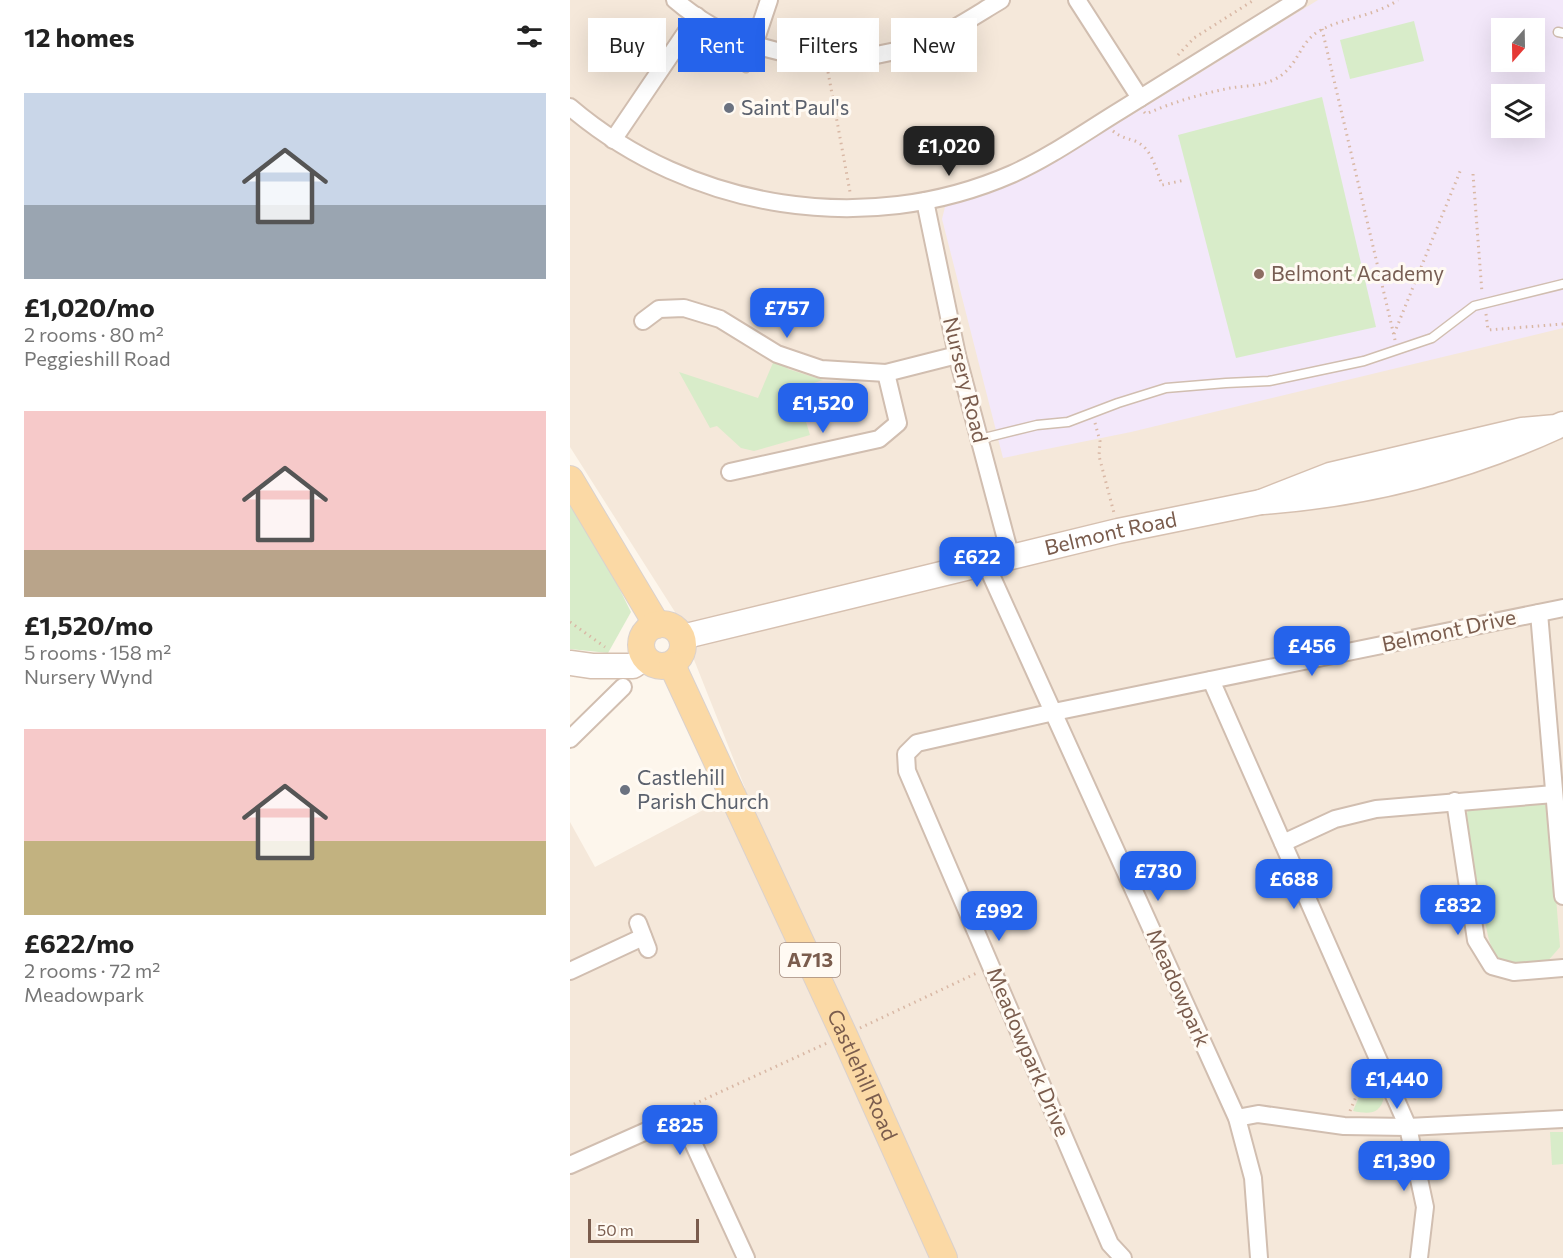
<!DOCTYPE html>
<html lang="en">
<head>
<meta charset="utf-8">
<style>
	:root { --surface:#fff; --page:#f2f2f2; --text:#222; --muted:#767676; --accent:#2563eb }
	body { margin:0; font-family:Commissioner,sans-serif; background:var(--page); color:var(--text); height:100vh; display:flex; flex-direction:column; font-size:22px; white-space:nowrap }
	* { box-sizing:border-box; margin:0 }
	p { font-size:20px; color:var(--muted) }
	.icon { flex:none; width:33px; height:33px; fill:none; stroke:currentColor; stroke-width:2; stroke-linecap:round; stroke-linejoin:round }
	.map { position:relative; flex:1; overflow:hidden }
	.sheet { display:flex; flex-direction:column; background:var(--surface); width:570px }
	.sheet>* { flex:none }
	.banner { position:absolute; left:18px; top:18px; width:570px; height:54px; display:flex; gap:12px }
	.needle { width:39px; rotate:200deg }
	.controls { position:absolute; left:921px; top:18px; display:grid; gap:12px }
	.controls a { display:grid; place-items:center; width:54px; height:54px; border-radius:0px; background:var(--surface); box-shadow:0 6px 24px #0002; font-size:30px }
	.scale { position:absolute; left:18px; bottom:15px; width:111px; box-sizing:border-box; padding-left:6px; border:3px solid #7a5c4d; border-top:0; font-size:16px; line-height:21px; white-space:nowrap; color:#7a5c4d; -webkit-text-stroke:4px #fffaf3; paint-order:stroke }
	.price { position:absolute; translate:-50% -51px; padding:0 14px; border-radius:12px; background:var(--accent); color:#fff; font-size:20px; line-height:39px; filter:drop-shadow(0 2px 3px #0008) }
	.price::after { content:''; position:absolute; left:50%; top:36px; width:18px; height:14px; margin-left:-9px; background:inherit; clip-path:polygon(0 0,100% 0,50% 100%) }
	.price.selected { background:#222; color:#fff }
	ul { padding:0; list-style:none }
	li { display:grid; align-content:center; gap:12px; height:318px; padding:0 24px }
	li span { display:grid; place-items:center; height:186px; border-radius:0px; color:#555 }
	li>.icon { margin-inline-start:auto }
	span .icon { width:108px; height:108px; fill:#fffc; stroke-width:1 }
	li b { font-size:26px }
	h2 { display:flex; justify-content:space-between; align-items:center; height:72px; padding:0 24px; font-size:26px }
	.tag { padding:0 21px; border-radius:0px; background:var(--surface); box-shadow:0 6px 24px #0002; font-size:21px; line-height:54px }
	.tag.selected { background:var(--accent); color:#fff }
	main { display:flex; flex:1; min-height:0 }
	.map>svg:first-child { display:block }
	.residential { fill:#f5e8da; fill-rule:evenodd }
	.education { fill:#f3e8fa; fill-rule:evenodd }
	.green { fill:#d8ecc9 }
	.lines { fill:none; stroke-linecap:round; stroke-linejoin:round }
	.lane-casing { stroke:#d1beb0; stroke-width:11 }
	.street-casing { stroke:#d1beb0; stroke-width:20 }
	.secondary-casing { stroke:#d6c0b0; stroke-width:27 }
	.primary-casing { stroke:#dad1cd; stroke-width:28 }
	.path { stroke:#d9b8a5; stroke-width:3; stroke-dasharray:1.5 4.5; stroke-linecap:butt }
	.lane { stroke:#fff; stroke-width:8 }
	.street { stroke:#fff; stroke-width:16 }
	.secondary { stroke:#fff; stroke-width:24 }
	.primary { stroke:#fbd9a5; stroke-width:26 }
	.worship-dot { fill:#6b7280; stroke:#fffaf3; stroke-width:2 }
	.education-dot { fill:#8d6e63; stroke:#fffaf3; stroke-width:2 }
	.labels { text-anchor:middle; stroke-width:6; stroke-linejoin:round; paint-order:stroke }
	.shield { fill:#fffaf3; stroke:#a28b7f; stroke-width:1.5 }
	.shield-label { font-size:20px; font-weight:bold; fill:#7a5c4d }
	.worship-label { font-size:21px; fill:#5b616d; stroke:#fffaf3; text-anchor:start }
	.education-label { font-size:21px; fill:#785e54; stroke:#fffaf3; text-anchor:start }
	.street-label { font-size:21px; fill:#7a5c4d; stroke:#fffaf3 }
</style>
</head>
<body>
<main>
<section class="sheet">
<h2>12 homes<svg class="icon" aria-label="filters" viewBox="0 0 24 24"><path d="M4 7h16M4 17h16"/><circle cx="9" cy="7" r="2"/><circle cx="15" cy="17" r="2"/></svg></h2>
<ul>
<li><span style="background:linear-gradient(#c9d6e8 60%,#9aa5b1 0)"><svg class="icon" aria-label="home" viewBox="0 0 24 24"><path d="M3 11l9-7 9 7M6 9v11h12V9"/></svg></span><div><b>£1,020/mo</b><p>2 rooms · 80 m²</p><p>Peggieshill Road</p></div></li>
<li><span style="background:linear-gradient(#f6c9c9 75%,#b9a48a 0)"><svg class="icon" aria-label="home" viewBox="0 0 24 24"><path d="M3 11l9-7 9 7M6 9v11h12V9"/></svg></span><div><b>£1,520/mo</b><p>5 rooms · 158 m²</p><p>Nursery Wynd</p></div></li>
<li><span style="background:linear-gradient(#f6c9c9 60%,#c2b280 0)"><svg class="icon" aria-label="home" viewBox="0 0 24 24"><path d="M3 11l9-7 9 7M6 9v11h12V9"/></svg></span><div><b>£622/mo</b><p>2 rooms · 72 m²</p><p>Meadowpark</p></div></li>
</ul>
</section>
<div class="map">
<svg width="993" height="1258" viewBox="0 0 993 1258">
	<rect width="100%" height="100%" fill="#fdf6ec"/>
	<path class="residential" d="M0 0H993V1258H0V822L25 867 175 788 105 612 0 447ZM932 28H964V62H932ZM932 94H964V128H932Z"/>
	<path class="education" d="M748 0H993V328L561 432 433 458 372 219 375 207 453 178 560 116ZM932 28H964V62H932ZM932 94H964V128H932Z"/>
	<g class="green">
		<polygon points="844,21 854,61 780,79 770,40"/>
		<polygon points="752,97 806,327 666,358 608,135"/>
		<polygon points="205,358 213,360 218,369 253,380 226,389 240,435 184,451 171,448 147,426 140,428 109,372 188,398"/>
		<polygon points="0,500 36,562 61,612 38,653 0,649"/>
		<polygon points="974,801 979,811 990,947 977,962 937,965 924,957 918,936 895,824 898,809"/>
		<path d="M801 1068 814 1097C810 1115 799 1114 783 1111Z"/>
		<polygon points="980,1132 993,1132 993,1164 982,1165"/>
	</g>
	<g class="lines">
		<g class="lane-casing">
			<g id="lane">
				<polyline points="988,32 993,33"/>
				<polyline points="176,68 184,45"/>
				<polyline points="410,439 467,425 498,422 548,403 596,388 656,383 699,381 794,361 862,338 904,306 993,284"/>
			</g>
		</g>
		<g class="street-casing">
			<g id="street">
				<path d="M105 0C170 56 266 72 347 45 377 35 404 16 431 0"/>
				<polyline points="507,0 570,98"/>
				<polyline points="184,45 199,0"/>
				<path d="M0 107C121 210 296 238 442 174 480 157 515 132 551 110 610 73 669 37 728 0"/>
				<polyline points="43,140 127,16"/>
				<polyline points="355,201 387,355 441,558"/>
				<polyline points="73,321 89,309 114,308 150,319 207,354 251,369 316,373 387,355"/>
				<polyline points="160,472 309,439 328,423 316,373"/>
				<polyline points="416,564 667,1118 683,1178 689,1258"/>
				<polyline points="969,613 993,896"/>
				<polyline points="641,680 838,1127 855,1207 849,1258"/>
				<polyline points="0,739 53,687"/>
				<polyline points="885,801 906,940 922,966 944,972 993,968"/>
				<polyline points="713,843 765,819 806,809 984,794"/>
				<polyline points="68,923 78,949"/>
				<polyline points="0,971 73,937"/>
				<polyline points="667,1118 688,1114 774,1126 838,1127 993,1119"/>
				<polyline points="0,1165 90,1125 104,1121 119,1134 176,1258"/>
				<polyline points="553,1258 540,1244 337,771 336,754 347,743 484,712 993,608"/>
			</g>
		</g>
		<g class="secondary-casing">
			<g id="secondary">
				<path d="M986 427 952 430 760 475 691 502C795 495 892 470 986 427L993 424"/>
				<path id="s1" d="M112 637 548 531 691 502"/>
				<polyline points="0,663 22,666 63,666 75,658"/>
			</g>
		</g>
		<g class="primary-casing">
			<g id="primary">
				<polyline points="0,479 87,625"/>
				<circle cx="92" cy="645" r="21"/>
				<path id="s2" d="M102 665 274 1035 374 1258"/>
			</g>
		</g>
		<g class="path">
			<polyline points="752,29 825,340"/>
			<polyline points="608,55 624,38 684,0"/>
			<polyline points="258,72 280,192"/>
			<path d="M574 112 576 114C603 102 631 94 660 88 673 86 689 86 701 81 730 69 727 42 751 30 775 17 803 17 828 0"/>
			<path d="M543 131C550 137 556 138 565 141 582 148 586 169 592 185L615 180"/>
			<polyline points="903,174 912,293"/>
			<polyline points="916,314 918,330 993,324"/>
			<polyline points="824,334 891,169"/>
			<polyline points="525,423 530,441 529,456 544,513"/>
			<polyline points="0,622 35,647"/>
			<polyline points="290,1028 409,972"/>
			<polyline points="780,1111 797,1070"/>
			<polyline points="115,1112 122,1105 257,1043"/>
		</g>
		<use href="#lane" class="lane"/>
		<use href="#street" class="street"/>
		<use href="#secondary" class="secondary"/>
		<use href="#primary" class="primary"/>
	</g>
	<g class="worship-dot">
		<circle cx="159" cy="108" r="6"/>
		<circle cx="55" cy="790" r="6"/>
	</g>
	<circle class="education-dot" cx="689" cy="274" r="6"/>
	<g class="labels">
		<rect class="shield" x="210" y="943" width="60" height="34" rx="4.5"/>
		<g class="shield-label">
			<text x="240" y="967">A713</text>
		</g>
		<g class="worship-label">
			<text x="171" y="115">Saint Paul's</text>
			<text x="67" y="785">Castlehill<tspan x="67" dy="24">Parish Church</tspan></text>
		</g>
		<g class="education-label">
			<text x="701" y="281">Belmont Academy</text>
		</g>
		<g class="street-label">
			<text transform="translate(395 380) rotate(76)" y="7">Nursery Road</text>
			<text dy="7" stroke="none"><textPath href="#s1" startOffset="441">Belmont Road</textPath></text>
			<text transform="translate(879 631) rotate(-12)" y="7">Belmont Drive</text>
			<text transform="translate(608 988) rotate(66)" y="7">Meadowpark</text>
			<text transform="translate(458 1052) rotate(67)" y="7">Meadowpark Drive</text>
			<text dy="7" stroke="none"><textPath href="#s2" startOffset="452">Castlehill Road</textPath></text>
		</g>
	</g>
</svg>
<div class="controls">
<a><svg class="needle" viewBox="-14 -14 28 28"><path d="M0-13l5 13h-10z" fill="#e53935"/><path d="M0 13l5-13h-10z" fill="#767676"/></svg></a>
<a><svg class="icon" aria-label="layers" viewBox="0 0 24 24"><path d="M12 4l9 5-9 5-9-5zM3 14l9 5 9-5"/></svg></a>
</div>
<div class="scale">50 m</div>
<b class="price selected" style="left:379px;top:177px">£1,020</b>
<b class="price" style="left:217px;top:339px">£757</b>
<b class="price" style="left:253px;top:434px">£1,520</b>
<b class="price" style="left:407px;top:588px">£622</b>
<b class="price" style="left:742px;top:677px">£456</b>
<b class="price" style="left:588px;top:902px">£730</b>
<b class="price" style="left:724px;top:910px">£688</b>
<b class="price" style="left:888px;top:936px">£832</b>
<b class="price" style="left:429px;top:942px">£992</b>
<b class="price" style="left:827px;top:1110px">£1,440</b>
<b class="price" style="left:110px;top:1156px">£825</b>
<b class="price" style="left:834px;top:1192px">£1,390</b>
<div class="banner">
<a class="tag">Buy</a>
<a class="tag selected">Rent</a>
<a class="tag">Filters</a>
<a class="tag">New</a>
</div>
</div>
</main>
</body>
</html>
